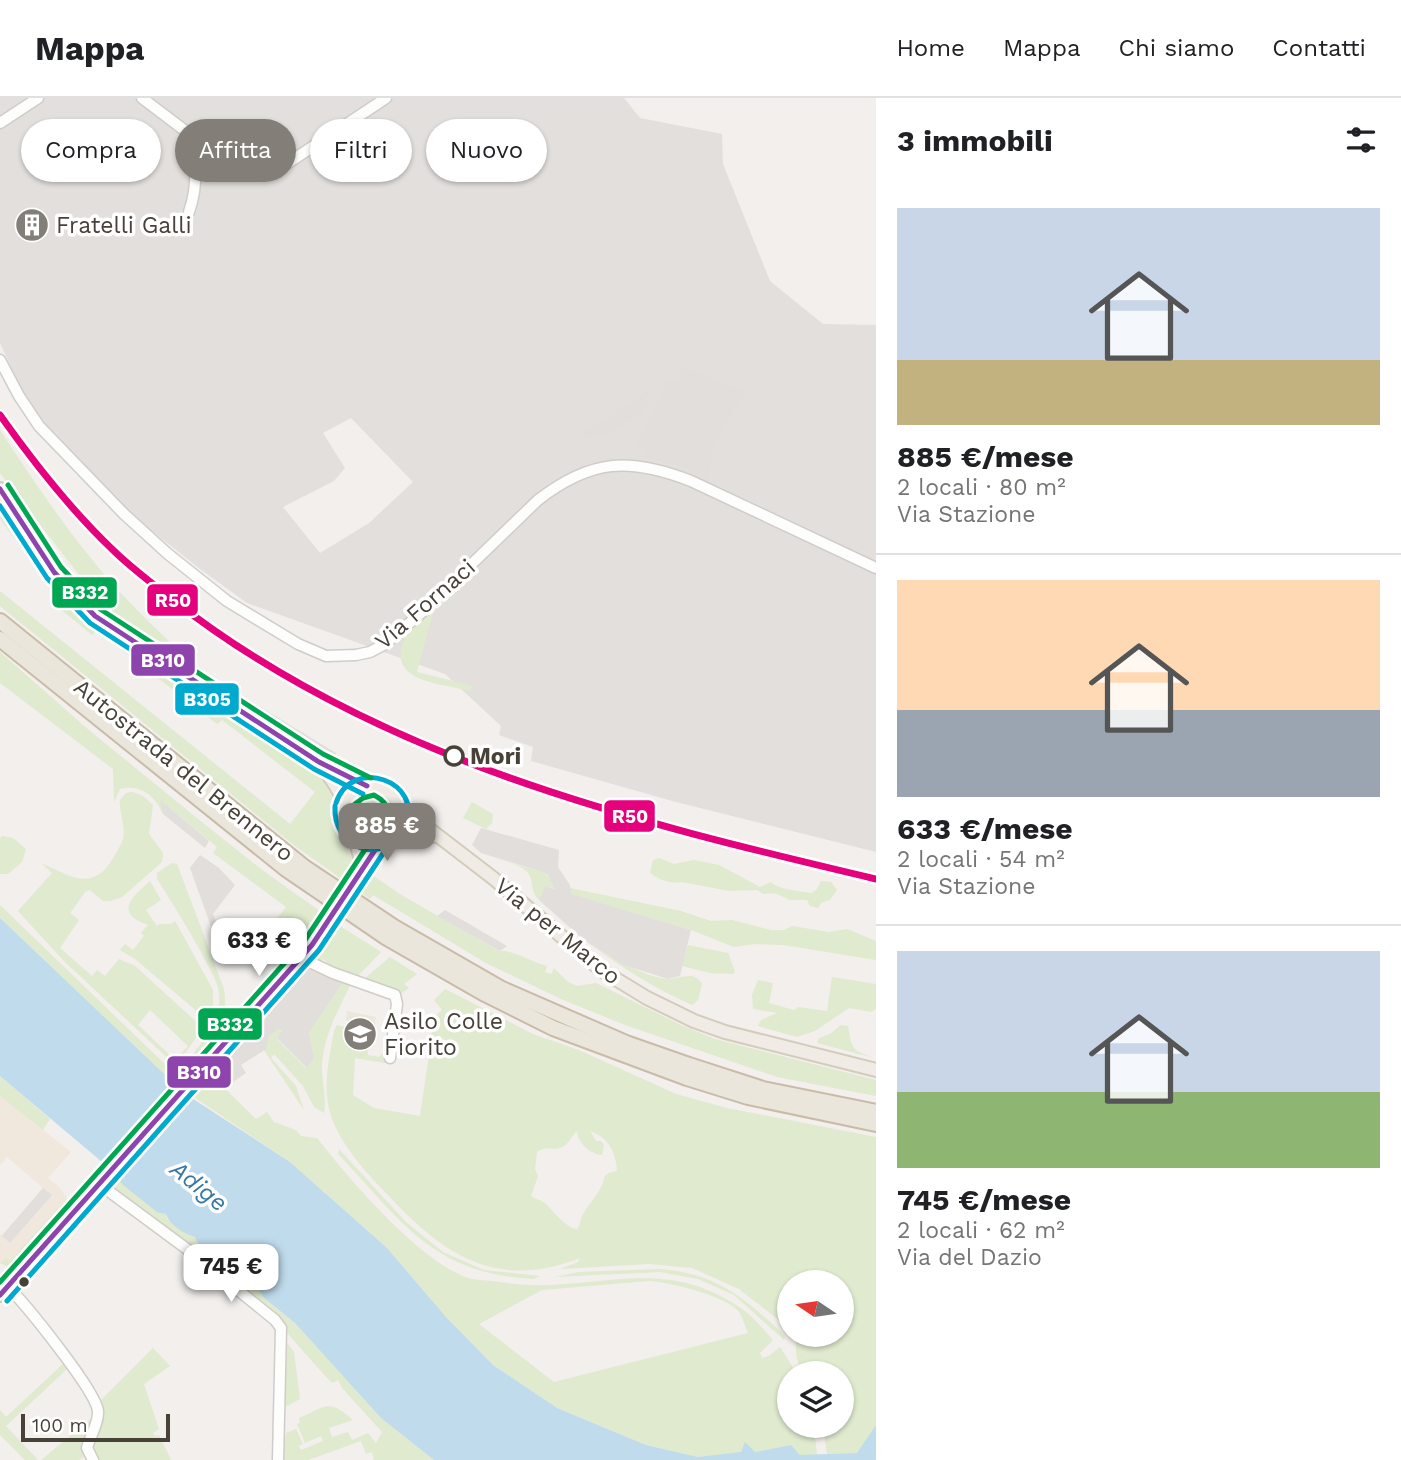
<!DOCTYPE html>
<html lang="it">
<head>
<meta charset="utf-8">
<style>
	:root { --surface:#fff; --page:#f6f6f6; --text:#202124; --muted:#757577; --line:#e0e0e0; --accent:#837e77 }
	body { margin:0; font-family:"Work Sans",sans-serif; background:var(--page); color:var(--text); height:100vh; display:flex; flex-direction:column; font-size:26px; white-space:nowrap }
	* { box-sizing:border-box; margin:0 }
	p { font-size:23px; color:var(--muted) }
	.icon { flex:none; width:38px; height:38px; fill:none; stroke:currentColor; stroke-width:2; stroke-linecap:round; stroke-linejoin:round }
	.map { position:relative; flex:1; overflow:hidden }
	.panel { display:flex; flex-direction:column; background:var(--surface); width:525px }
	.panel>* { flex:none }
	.hud { position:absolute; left:21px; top:21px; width:665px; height:63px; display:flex; gap:14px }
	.needle { width:46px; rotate:283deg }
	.tools { position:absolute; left:777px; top:1172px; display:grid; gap:14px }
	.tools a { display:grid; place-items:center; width:77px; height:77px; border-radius:50%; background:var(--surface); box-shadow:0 2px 5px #0004; font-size:35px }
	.scale { position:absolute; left:21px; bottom:18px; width:149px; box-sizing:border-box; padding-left:7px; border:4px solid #474138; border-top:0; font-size:19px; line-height:24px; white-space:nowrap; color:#474138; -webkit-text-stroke:5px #fff; paint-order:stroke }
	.price { position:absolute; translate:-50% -60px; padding:0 16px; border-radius:14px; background:#fff; color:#222; font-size:23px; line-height:46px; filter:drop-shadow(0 2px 4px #0008) }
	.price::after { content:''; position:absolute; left:50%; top:42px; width:21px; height:16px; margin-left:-10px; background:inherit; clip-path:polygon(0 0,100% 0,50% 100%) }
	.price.on { background:var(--accent); color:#fff }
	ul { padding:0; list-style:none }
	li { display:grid; align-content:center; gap:14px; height:371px; padding:0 21px }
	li+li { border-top:2px solid var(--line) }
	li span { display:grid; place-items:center; height:217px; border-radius:0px; color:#555 }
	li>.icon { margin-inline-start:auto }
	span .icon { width:126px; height:126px; fill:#fffc; stroke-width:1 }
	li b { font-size:30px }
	h2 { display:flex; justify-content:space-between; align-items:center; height:84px; padding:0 21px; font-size:30px }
	.pill { padding:0 24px; border-radius:32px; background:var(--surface); box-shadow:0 2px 5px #0004; font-size:24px; line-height:63px }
	.pill.on { background:var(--accent); color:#fff }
	header { display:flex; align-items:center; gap:42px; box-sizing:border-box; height:98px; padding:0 35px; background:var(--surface); border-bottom:2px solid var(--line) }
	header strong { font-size:33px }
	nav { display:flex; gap:38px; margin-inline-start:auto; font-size:24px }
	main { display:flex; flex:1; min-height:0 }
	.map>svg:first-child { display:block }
	.commercial { fill:#f0e8dd }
	.industrial { fill:#e3dfdc; fill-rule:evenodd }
	.education { fill:#ece7dc }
	.green { fill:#dfeace; fill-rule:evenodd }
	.parking { fill:#e1dedc }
	.water { fill:#c0dbec }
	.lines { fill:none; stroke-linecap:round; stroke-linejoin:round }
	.minor-casing { stroke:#d0cdc9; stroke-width:13 }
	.major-casing { stroke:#d3cbbb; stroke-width:16 }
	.highway-casing { stroke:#c8bca9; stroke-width:18 }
	.minor { stroke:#fdfdfc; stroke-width:10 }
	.major { stroke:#f0ece5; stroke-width:12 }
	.highway { stroke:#ebe6db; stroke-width:14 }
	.major-bridge-casing { stroke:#d3cbbb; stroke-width:16; stroke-linecap:butt }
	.major-bridge { stroke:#f0ece5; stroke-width:12 }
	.bus-1-casing { stroke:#fff; stroke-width:10 }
	.bus-2-casing { stroke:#fff; stroke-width:10 }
	.bus-3-casing { stroke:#fff; stroke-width:10 }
	.bus-1 { stroke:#8e44ad; stroke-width:5 }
	.bus-2 { stroke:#00a9ce; stroke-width:5 }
	.bus-3 { stroke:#00a651; stroke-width:5 }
	.rail-1-casing { stroke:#fff; stroke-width:12 }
	.rail-1 { stroke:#e5007d; stroke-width:7 }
	.stop-dot { fill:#fff; stroke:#474138; stroke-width:3.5 }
	.bus-dot { fill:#474138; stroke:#fff; stroke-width:2.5 }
	.labels { text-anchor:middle; stroke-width:7; stroke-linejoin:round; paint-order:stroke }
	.poi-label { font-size:23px; fill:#474138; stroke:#fff; text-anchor:start }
	.street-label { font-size:23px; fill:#474138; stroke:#fff }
	.stop-label { font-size:23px; font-weight:bold; fill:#474138; stroke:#fff; text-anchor:start }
	.water-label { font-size:24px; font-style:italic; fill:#3578a5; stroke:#fff }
	.line-badge { stroke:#fff; stroke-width:2.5 }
	.badge-label { font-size:19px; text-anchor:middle; font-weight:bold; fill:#fff }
</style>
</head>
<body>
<header>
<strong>Mappa</strong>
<nav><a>Home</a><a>Mappa</a><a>Chi siamo</a><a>Contatti</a></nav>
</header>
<main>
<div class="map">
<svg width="876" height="1362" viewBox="0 0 876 1362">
	<rect width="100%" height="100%" fill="#f2efec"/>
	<polygon class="commercial" points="0,998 71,1054 48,1080 59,1089 71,1106 18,1167 8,1169 0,1165 0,1136 2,1137 43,1090 7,1059 0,1067"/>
	<path class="industrial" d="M0 0H624L640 20 722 36 723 66 770 183 823 226 876 227V754L676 704 531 663 533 649 499 637 501 628 445 576 247 505 200 471 128 414 31 312 0 245ZM351 320 413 384 369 425 320 455 283 409 334 383 345 370 323 335Z"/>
	<polygon class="education" points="347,913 376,919 371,944 363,942 361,948 346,945 349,931 347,930 348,923 346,922"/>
	<g class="green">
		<path d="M0 332C31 379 62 426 98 469 131 509 170 544 208 580L92 501 90 491 0 375Z"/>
		<path d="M0 411 49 481 78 515 321 675 332 699 334 728 348 750 353 764 403 798 499 853C514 852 531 864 547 868L545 874 551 876 554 870 568 884 577 888 596 885 683 928 715 941 876 982V998L777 979 625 927 561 901 486 865 373 797 370 801 366 798 295 748 0 508V493L290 726 315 694 222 622 217 626 97 533 92 537 52 504 57 497 0 421Z"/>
		<path d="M465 482 467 484 433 515 417 574 473 588 470 593C436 584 382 584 407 535Z"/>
		<path d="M0 554 90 633 203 725 265 774 324 816 313 832H306L289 820 275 837 291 850 279 865 257 845 286 809 213 755 217 749 161 703 163 716C155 698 141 686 120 691L114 704 113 671 0 585Z"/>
		<circle cx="371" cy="714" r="21"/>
		<path d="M132 694 143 698 153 707 149 736 163 755 162 764 122 799 111 803H103L90 792 85 794 70 815 79 822 60 850 92 878 97 872 105 878 119 861 135 868 203 930 177 966H174L64 863 18 813 52 775 41 765C66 775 89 795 110 765 114 759 121 748 123 741 126 728 119 714 120 702L126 695ZM150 912 188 948 175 962 138 927Z"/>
		<polygon points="472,704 493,716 492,725 486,731 463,720"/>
		<polygon points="2,738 13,740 26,751 22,764 8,776 0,776 0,741"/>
		<path d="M493 760 543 774 548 778 557 791 545 788 539 802C532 795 533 790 531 781 528 767 505 764 493 760Z"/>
		<path d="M659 760 674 766 694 762 719 767 760 789 771 784C779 792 800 793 812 795L817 791 821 783 831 784 837 792 830 802 821 805 818 810 810 808 807 802H790L775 795 763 796 757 792 729 793 682 784C673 787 657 781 650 775L653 762Z"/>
		<path d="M172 765 177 766 224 891C228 921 221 934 203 957L200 954 193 961 196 965 175 986 177 989 0 820V807L176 977 208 937 214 935 215 930 212 926C219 917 221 902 218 890 215 878 207 867 202 856 188 830 173 806 157 781V775Z"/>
		<path d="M150 783 161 802 146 812 157 828 160 826H171L175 823 213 892V907L206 915 198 914 135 861 120 852 125 846 133 852 144 838 141 835 148 827C114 815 131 800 150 783Z"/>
		<polygon points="570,790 681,813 711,823 732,822 771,832 784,832 792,828 829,834 847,831 876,843 876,862 783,847 755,846 734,849 691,832 570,796"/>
		<polygon points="337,826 381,854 357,879 334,871 323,861 321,864 313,860"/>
		<polygon points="688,847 728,855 735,874 733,876 710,875 682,868"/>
		<path d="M594 849C614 861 643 878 667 881 679 882 694 871 702 886L698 902 692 907C656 891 626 872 594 849Z"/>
		<polygon points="390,859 417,876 404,886 409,890 402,895 364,881"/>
		<path d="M305 870 351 886C338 912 325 935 322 965 321 981 327 1001 324 1015L314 1009 303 988 274 956 271 960 296 988 304 1012 264 952 269 938 279 931 282 934 277 941 306 970 314 960 309 934Z"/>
		<polygon points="832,879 876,886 876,910 872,914 849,910 815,933 797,939 758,928 761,922 777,915 753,911 752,897 758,882 773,885 769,905 794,912 798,909 827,913"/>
		<path d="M445 891 533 936 581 953 676 996 727 1010 876 1039V1327L858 1355 827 1356 823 1328H842V1276H803C794 1257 797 1255 795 1237H842V1185H789V1230L739 1191 692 1170 649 1166 560 1171 578 1164 580 1160C492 1194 441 1154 383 1092 364 1072 340 1045 331 1018 322 990 329 961 334 933L337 927 349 930 346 945 361 948 362 942 367 943 368 957 379 959 387 952 385 965 355 960 353 997 374 1010 420 1018 429 957V942L434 919 442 912 434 902ZM577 1033C578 1045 590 1056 602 1057L604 1047 601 1043H596L590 1033C608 1039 616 1054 617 1073 613 1074 610 1074 606 1077 603 1081 604 1083 602 1087 597 1098 589 1106 583 1116 580 1121 581 1126 577 1131 565 1129 554 1114 546 1106 542 1102 535 1101 531 1098L538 1078 535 1071 537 1054C546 1047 551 1053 560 1050 568 1048 571 1038 577 1033Z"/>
		<path d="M841 927 848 928C852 951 851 952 874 960L817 945 819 940 830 936Z"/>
		<path d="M204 970 256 1021 267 1014 274 1024 296 1032 301 1038 317 1040C350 1082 418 1162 468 1180 478 1183 490 1182 500 1184 587 1199 656 1153 739 1209 752 1217 763 1231 773 1242L760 1255 762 1260 769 1258 780 1249 797 1276H789V1328H814L817 1357H800L791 1347 755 1354 698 1359 646 1347 557 1310 493 1267 446 1219 387 1150 290 1064 185 993ZM649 1183C669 1184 727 1198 739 1214 743 1220 745 1229 748 1235L554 1284 479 1226 542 1192Z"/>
		<polygon points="0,978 50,1021 43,1032 0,998"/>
		<path d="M339 1051 406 1124 443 1154 484 1172 540 1178 534 1181C432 1176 403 1124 338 1056Z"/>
		<path d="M117 1078 123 1087 166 1116 167 1121 227 1161 240 1180 257 1188 263 1199 295 1225 381 1320 434 1362H374L372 1354 366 1356 361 1343 308 1362H282L286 1335 296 1331 303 1346 299 1348 301 1352 323 1343 321 1338 305 1345 297 1326 300 1325 299 1320C327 1308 328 1300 353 1322L329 1330 332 1339 348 1334 352 1342 368 1335 376 1345 382 1334 342 1290 338 1282 332 1285C304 1256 280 1224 251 1197 207 1156 157 1122 108 1088Z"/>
		<polygon points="61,1107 69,1109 18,1167 8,1169 0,1165 6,1160 10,1163"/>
		<path d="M659 1171C714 1175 741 1197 780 1233L785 1239 784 1242 734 1197 698 1181 660 1174 555 1179 579 1174Z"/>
		<polygon points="285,1242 294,1254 300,1301 281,1311"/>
		<polygon points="153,1250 170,1268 144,1286 159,1331 153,1335 155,1338 159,1337 171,1362 98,1362 92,1350 99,1304"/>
		<polygon points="63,1266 67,1271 6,1328 38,1362 25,1362 0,1337 0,1312 6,1319"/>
		<path d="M92 1320C92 1334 78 1345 85 1358L79 1362H41Z"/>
	</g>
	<g class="parking">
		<polygon points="683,269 745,294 712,352 709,382 681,368 641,359 645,350 637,347 668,281 676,284"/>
		<polygon points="650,292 652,295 646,300 647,308 641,312 642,315 606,338 603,335 597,340 595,337 588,341 584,335"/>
		<polygon points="252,604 336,655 334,661 249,607"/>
		<polygon points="160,702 209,743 205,750 163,716"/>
		<polygon points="481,730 559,752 558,769 570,787 571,796 691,832 680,878 668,881 624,867 585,843 539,802 545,788 555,791 548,777 543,774 481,755 472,747"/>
		<polygon points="200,757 219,770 235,787 213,816 228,855 222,859 190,770"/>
		<polygon points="445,812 507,848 500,853 437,818"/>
		<polygon points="305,870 343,884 309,934 314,960 307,970 277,940 282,933 279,931 269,938 266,951 241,967 246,975 224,990 204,971"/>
		<polygon points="43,1090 52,1097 10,1145 2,1138"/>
	</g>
	<path class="water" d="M0 820 184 995 290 1064 387 1150 446 1219 493 1267 557 1310 646 1347 698 1359 741 1354 745 1344 755 1354 791 1347 800 1357 857 1355 876 1327V1362H434L381 1320 295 1225 263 1199 257 1188 240 1180 228 1170 226 1161C214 1154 201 1154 195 1139 185 1136 169 1127 166 1116L157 1114 123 1087 108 1069 0 978Z"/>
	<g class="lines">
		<g class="minor-casing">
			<g id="minor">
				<path d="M142 0 229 66C248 77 263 79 282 69L386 0"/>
				<polyline points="0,25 38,0"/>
				<path d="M186 34C196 63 199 85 189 114"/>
				<path d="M0 262 19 298 39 328 124 416 168 456 227 503 298 546 326 558 356 557 370 554 385 546 420 516 538 402C591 361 629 359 691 383L876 470"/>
				<polyline points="301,860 333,875 395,897 397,906 390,960"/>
				<polyline points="99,1086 191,1154 275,1222 281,1230 278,1362"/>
				<path d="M7 1188C24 1204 96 1293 98 1313 99 1325 90 1338 87 1350L93 1362"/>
			</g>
		</g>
		<g class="major-casing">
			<g id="major">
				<path d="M0 391C28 438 54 482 95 518L319 664 367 688"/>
				<path d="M321 667C330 679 342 694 344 709 345 717 343 723 348 730 360 748 388 746 397 726 412 691 357 670 344 709"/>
				<polyline points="398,707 493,780 601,872 647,900 694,923 725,934 876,972"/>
				<polyline points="354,737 363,770"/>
				<polyline points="387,738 411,734 433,738"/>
				<polyline points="363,770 383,740"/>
				<polyline points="0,1197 320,837"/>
			</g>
		</g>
		<g class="highway-casing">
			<g id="highway">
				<polyline points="0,523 304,769 394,829 502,891 626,945 689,967 763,991 876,1014"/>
				<polyline points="0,541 286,771 387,840 483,895 553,930 687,980 748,999 876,1026"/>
			</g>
		</g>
		<use href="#minor" class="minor"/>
		<use href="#major" class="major"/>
		<use href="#highway" class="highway"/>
		<g class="major-bridge-casing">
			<polyline id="major-bridge" points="320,837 356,784 363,770"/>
		</g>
		<use href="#major-bridge" class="major-bridge"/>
		<g class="bus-1-casing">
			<g id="bus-1">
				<polyline points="0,391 54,474 95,518 319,664 367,688"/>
				<polyline points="0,1197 312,847 383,740"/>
			</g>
		</g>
		<g class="bus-2-casing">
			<g id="bus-2">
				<polyline points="0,408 47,480 90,525 314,671 363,696"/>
				<path d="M335 708C332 752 387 770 405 728 425 684 352 657 336 705"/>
				<polyline points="7,1203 319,852 390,745"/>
			</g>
		</g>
		<g class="bus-3-casing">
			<g id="bus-3">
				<polyline points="8,387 61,469 100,511 323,656 371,680"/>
				<path d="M354 708 355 722 368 733 378 732C394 721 391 706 374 697L363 700 355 706"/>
				<polyline points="0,1184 305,842 376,735"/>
			</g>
		</g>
		<use href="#bus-1" class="bus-1"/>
		<use href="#bus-2" class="bus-2"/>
		<use href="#bus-3" class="bus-3"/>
		<g class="rail-1-casing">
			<path id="rail-1" d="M0 317C34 365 70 411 112 451 131 470 152 485 173 502 376 661 630 723 876 781"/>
		</g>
		<use href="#rail-1" class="rail-1"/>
	</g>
	<defs>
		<g id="building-disc" transform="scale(1.75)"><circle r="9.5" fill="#837e77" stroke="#fff"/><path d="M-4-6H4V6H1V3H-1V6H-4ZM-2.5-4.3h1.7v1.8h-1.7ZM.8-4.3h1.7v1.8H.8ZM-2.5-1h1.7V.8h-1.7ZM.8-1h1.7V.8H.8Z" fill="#fff"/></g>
		<g id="school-disc" transform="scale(1.75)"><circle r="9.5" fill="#837e77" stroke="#fff"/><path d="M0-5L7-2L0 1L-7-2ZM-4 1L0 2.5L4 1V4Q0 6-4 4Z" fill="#fff"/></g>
	</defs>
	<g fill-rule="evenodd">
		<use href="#building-disc" x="32" y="127"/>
		<use href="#school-disc" x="360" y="936"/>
	</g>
	<circle class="stop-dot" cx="454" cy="658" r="9"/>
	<circle class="bus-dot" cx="24" cy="1184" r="6"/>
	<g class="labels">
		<g class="poi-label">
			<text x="56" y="135">Fratelli Galli</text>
			<text x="384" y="931">Asilo Colle<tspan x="384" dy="26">Fiorito</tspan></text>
		</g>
		<g class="street-label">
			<text transform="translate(425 506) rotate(-41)" y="8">Via Fornaci</text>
			<text transform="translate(184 672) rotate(39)" y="8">Autostrada del Brennero</text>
			<text transform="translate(558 833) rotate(39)" y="8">Via per Marco</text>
		</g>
		<g class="stop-label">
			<text x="470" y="666">Mori</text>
		</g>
		<g class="water-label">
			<text transform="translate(199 1088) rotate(39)" y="8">Adige</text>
		</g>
	</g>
	<g class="line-badge">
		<rect x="51" y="478" width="67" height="33" rx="7" fill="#00a651"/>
		<rect x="146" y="485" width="53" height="34" rx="7" fill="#e5007d"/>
		<rect x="130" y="545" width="66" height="34" rx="7" fill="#8e44ad"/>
		<rect x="174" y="584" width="66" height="34" rx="7" fill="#00a9ce"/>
		<rect x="603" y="701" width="53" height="34" rx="7" fill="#e5007d"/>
		<rect x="197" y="909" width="66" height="34" rx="7" fill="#00a651"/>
		<rect x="166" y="957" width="66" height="34" rx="7" fill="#8e44ad"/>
	</g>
	<g class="badge-label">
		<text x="85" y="501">B332</text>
		<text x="173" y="509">R50</text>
		<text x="163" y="569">B310</text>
		<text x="207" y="608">B305</text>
		<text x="630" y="725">R50</text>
		<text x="230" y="933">B332</text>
		<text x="199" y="981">B310</text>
	</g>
</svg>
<div class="tools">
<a><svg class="needle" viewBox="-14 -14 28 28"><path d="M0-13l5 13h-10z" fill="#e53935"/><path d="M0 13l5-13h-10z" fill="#757577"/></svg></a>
<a><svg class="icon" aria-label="layers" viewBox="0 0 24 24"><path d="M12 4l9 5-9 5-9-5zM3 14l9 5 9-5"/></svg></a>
</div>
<div class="scale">100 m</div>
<b class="price on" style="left:387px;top:765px">885 €</b>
<b class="price" style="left:259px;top:880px">633 €</b>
<b class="price" style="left:231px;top:1206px">745 €</b>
<div class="hud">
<a class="pill">Compra</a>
<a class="pill on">Affitta</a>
<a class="pill">Filtri</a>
<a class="pill">Nuovo</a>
</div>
</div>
<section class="panel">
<h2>3 immobili<svg class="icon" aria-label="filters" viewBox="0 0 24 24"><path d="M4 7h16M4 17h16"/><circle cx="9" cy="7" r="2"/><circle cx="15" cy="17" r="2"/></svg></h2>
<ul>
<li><span style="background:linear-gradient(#c9d6e8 70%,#c2b280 0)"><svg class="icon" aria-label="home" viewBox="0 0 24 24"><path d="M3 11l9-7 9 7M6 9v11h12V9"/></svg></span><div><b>885 €/mese</b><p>2 locali · 80 m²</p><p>Via Stazione</p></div></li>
<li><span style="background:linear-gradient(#ffd9b3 60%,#9aa5b1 0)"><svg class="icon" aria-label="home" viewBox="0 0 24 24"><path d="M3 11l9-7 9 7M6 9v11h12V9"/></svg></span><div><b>633 €/mese</b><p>2 locali · 54 m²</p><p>Via Stazione</p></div></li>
<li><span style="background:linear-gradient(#c9d6e8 65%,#8fb573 0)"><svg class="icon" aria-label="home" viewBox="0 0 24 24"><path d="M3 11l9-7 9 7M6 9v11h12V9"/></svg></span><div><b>745 €/mese</b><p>2 locali · 62 m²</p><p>Via del Dazio</p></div></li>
</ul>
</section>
</main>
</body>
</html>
